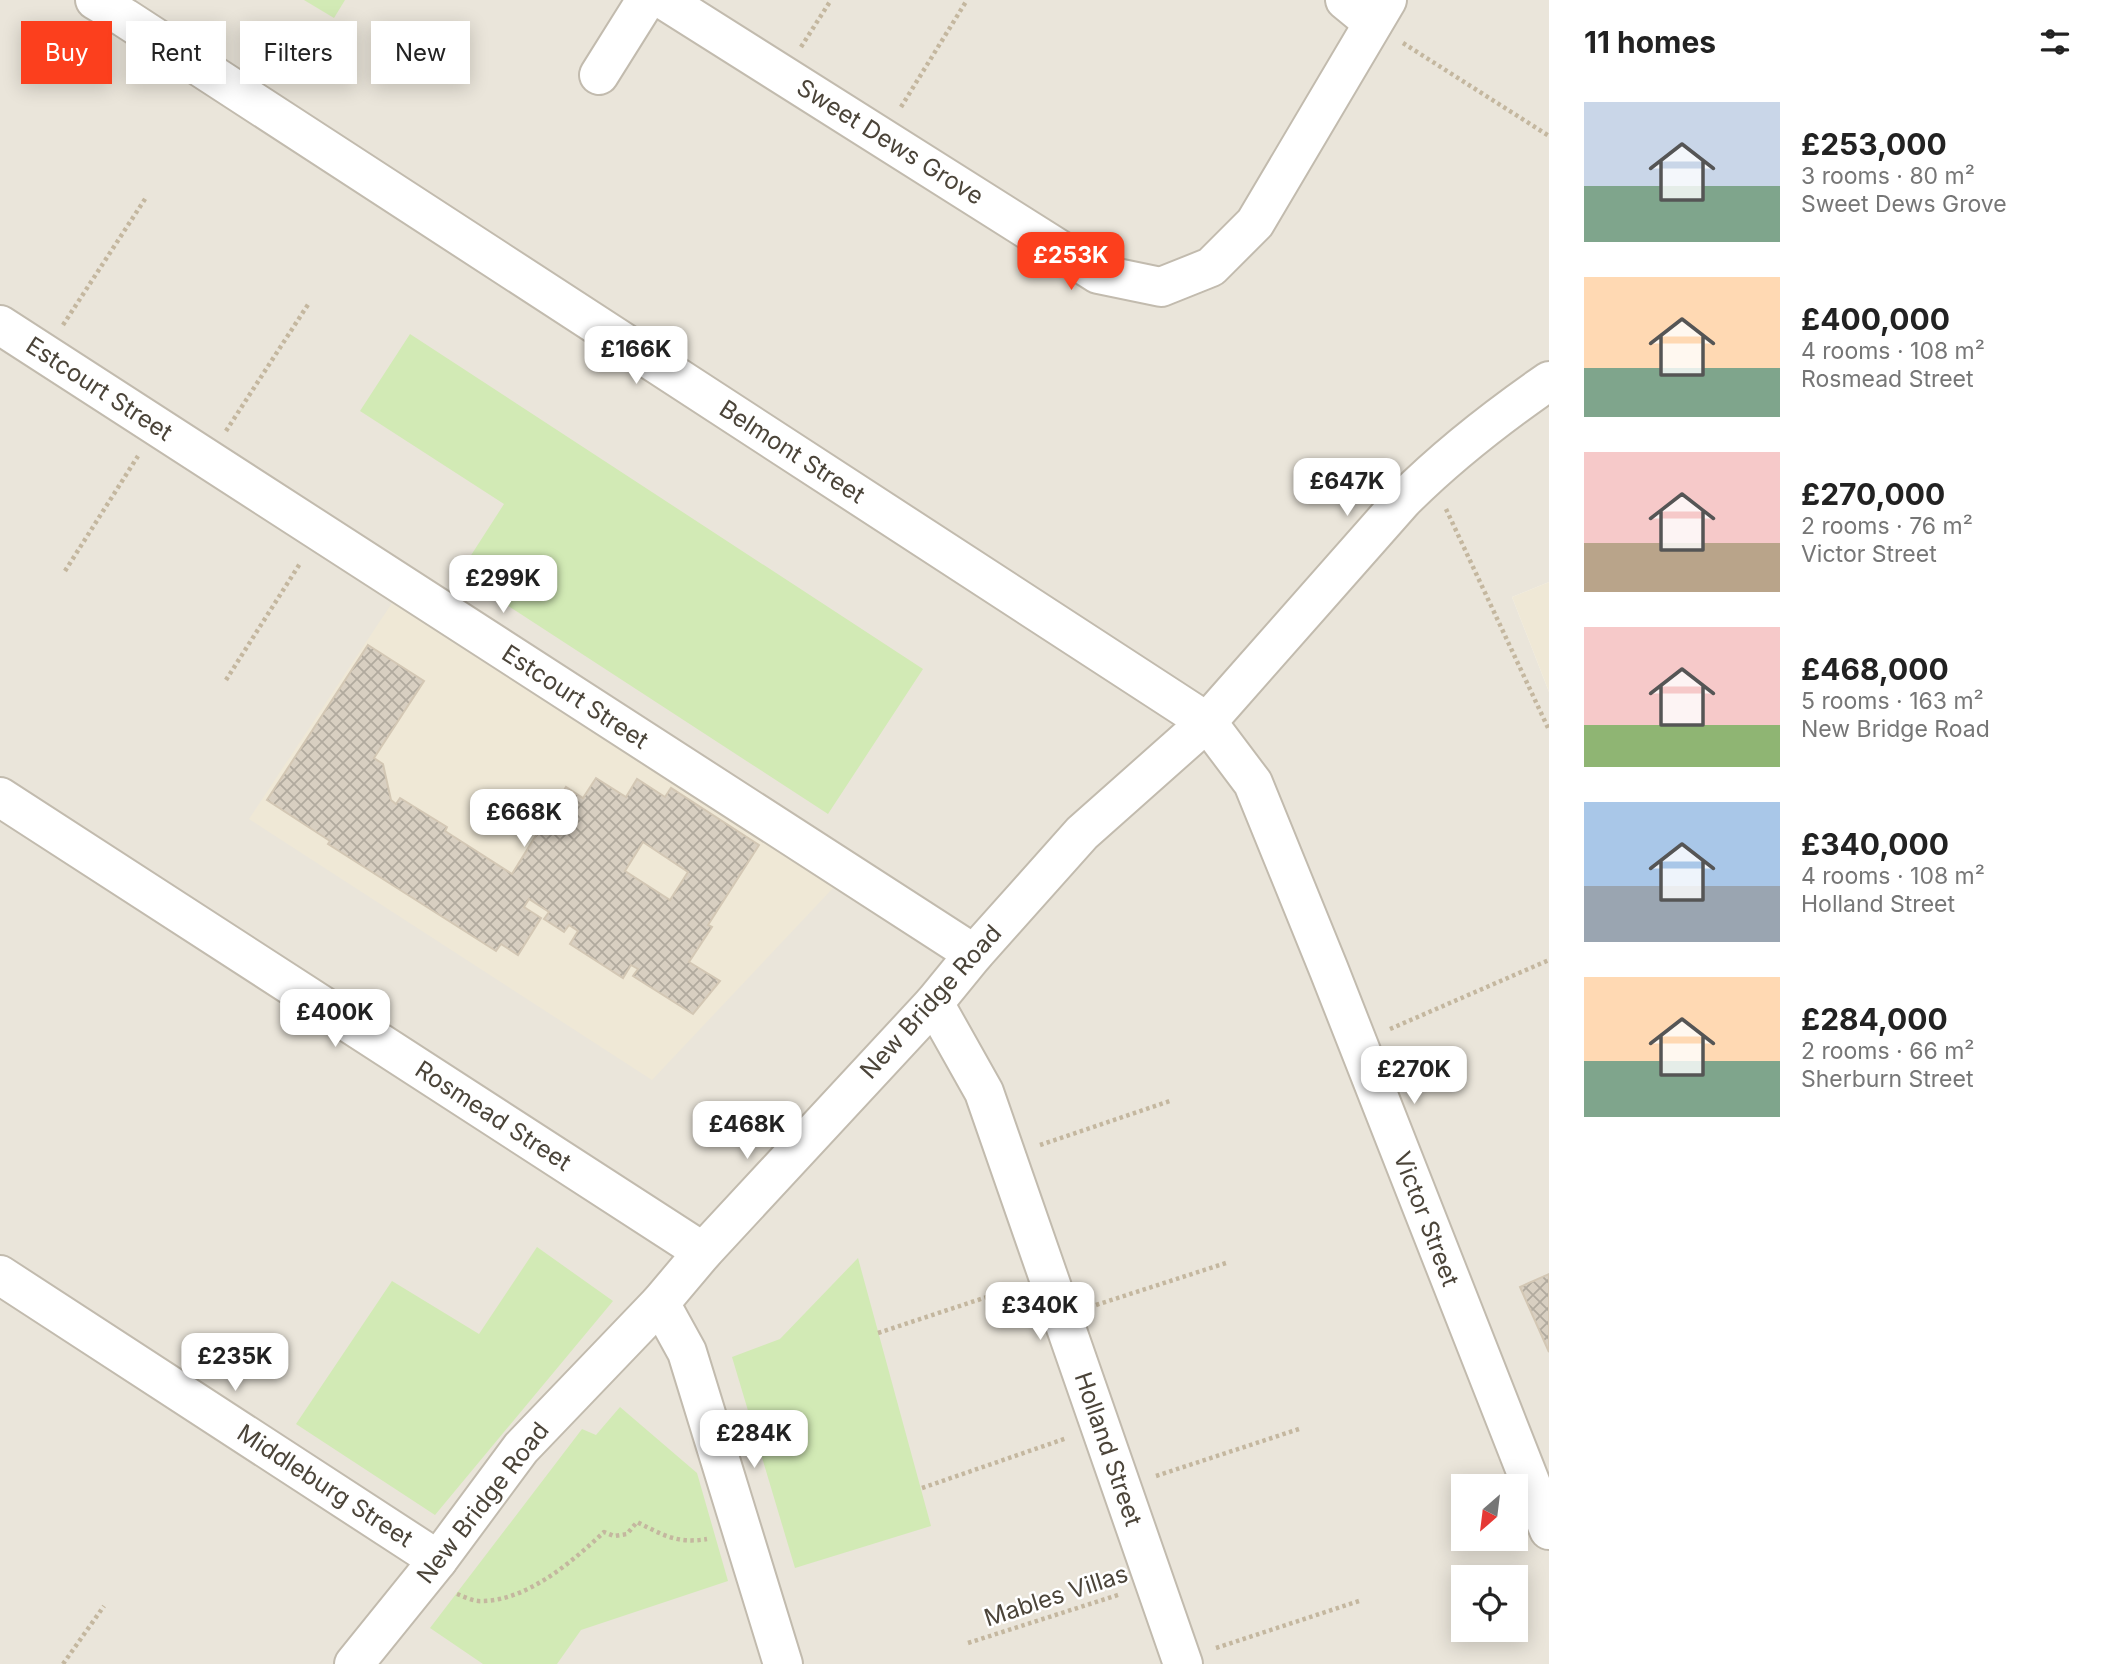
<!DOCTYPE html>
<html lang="en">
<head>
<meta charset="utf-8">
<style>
	:root { --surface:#fff; --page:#f2f2f2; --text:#222; --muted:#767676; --accent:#fc3f1d }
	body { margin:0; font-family:Inter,sans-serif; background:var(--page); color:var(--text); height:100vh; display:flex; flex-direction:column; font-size:26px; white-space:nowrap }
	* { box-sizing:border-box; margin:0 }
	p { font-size:23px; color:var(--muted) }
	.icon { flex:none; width:38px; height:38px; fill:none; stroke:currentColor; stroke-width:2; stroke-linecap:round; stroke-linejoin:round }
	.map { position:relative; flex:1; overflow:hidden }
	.drawer { display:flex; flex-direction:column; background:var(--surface); width:560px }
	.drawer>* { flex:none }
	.top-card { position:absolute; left:21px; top:21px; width:665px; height:63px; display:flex; gap:14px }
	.needle { width:46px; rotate:208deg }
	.fabs { position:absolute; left:1451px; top:1474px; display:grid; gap:14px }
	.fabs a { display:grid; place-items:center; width:77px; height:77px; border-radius:0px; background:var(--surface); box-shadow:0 4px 18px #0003; font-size:35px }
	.price { position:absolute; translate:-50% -60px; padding:0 16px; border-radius:14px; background:#fff; color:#222; font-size:23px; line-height:46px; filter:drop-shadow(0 2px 4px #0008) }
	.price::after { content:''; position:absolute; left:50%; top:42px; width:21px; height:16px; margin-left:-10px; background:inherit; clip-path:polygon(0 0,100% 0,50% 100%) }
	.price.current { background:var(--accent); color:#fff }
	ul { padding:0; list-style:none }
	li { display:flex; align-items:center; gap:21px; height:175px; padding:0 35px }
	li span { display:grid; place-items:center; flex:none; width:196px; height:140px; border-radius:0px; color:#555 }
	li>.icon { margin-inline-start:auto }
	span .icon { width:84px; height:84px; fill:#fffc; stroke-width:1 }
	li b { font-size:30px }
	h2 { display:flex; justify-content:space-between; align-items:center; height:84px; padding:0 35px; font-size:30px }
	.chip { padding:0 24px; border-radius:0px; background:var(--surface); box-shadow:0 4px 18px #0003; font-size:24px; line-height:63px }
	.chip.current { background:var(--accent); color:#fff }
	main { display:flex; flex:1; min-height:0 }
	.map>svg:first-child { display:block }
	.residential { fill:#eae5da; fill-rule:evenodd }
	.education { fill:#efe8d6 }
	.green { fill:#d2eab5 }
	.building { fill:url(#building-cross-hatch); stroke:#d3c7b4; stroke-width:2; fill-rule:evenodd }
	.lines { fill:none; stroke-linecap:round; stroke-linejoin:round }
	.minor-casing { stroke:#c2bbae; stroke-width:42 }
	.path { stroke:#c4b79f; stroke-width:4.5; stroke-dasharray:3.5 3.5; stroke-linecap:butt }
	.minor { stroke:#fff; stroke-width:38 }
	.labels { text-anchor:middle; stroke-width:5; stroke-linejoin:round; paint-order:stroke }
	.street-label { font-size:24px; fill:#4b4439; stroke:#fff }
</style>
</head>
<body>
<main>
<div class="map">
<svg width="1549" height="1664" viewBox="0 0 1549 1664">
	<defs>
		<pattern id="building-cross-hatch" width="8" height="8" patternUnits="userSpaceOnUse" patternTransform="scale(1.75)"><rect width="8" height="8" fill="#d8cfc1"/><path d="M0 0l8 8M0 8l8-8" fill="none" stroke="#b1aa9e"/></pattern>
	</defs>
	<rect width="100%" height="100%" fill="#f6f3ec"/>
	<path class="residential" d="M0 0H1549V582L1512 597 1549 692V1664H0ZM1463 1486H1516V1538H1463ZM1463 1577H1516V1629H1463Z"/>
	<g class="education">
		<polygon points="1549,582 1549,692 1512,597"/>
		<polygon points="392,603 834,887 652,1080 249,819"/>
	</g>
	<g class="green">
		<polygon points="304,0 345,0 334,18"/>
		<polygon points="410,334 923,669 828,814 459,574 504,504 360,411"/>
		<polygon points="537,1247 613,1301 435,1515 296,1424 392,1281 479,1334"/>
		<polygon points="858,1258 931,1526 795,1568 732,1357 780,1339"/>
		<polygon points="620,1407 697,1473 728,1581 581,1630 557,1664 483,1664 430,1628 582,1429 596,1435"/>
	</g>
	<g class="building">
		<path d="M368 645 424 681 374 758 383 764 391 800 396 804 400 798 447 827 445 831 512 874 566 787 583 798 596 778 626 797 637 779 665 797 671 788 759 845 708 925 712 927 689 962 720 981 693 1014 633 976 638 969 631 965 623 978 570 944 578 931 569 925 564 932 544 919 549 912 529 899 524 907 541 918 518 955 501 944 496 951 328 844 330 841 267 800ZM643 842 688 872 670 900 625 871Z"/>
		<polygon points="1549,1274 1549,1352 1520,1287"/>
	</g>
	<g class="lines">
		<g class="minor-casing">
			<g id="minor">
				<polyline points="95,0 125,18 1207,722 1253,783 1329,970 1549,1530"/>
				<polyline points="664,0 1098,274 1161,287 1211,267 1255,223 1387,0"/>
				<polyline points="1345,0 1373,23"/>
				<polyline points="599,75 646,0"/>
				<polyline points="0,325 974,954"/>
				<polyline points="0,797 703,1252"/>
				<polyline points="934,1003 984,1092 1183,1664"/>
				<polyline points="0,1275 438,1560"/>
				<polyline points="660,1303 687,1352 783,1664"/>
				<path d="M354 1664 438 1560 521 1448 660 1303 703 1252 934 1003 974 954 1082 833 1207 722 1403 500C1448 455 1497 417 1549 381"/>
			</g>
		</g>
		<g class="path">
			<polyline points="1403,43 1549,136"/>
			<polyline points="801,47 831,0"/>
			<polyline points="901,107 967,0"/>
			<polyline points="63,325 147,196"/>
			<polyline points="226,431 309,303"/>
			<polyline points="1446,509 1549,730"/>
			<polyline points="65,571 138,456"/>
			<polyline points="226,680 301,562"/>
			<polyline points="1390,1029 1549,960"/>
			<polyline points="1040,1145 1170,1101"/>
			<polyline points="1096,1305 1229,1262"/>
			<polyline points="878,1333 1014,1288"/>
			<polyline points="1156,1476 1299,1429"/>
			<polyline points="922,1488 1067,1438"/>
			<path d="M457 1594C465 1597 474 1602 483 1601 528 1600 573 1561 604 1532L614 1536 627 1534 637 1522C663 1535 677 1544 707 1539"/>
			<polyline points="968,1643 1121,1594"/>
			<polyline points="1216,1648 1359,1601"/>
			<polyline points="63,1664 104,1606"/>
		</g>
		<use href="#minor" class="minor"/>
	</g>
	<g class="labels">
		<g class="street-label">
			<text transform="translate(890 142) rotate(32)" y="8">Sweet Dews Grove</text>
			<text transform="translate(99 389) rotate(33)" y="8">Estcourt Street</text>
			<text transform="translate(792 452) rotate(33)" y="8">Belmont Street</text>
			<text transform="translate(575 697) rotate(33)" y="8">Estcourt Street</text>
			<text transform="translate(931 1002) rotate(-48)" y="8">New Bridge Road</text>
			<text transform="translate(493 1116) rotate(33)" y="8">Rosmead Street</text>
			<text transform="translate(1426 1219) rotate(69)" y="8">Victor Street</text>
			<text transform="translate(1108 1449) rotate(71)" y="8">Holland Street</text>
			<text transform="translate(325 1486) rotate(33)" y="8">Middleburg Street</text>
			<text transform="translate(483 1503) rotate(-52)" y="8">New Bridge Road</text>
			<text transform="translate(1056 1596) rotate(-18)" y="8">Mables Villas</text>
		</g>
	</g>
</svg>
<div class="fabs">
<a><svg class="needle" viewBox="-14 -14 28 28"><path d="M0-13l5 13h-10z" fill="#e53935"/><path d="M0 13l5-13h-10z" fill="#767676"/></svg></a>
<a><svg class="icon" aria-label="locate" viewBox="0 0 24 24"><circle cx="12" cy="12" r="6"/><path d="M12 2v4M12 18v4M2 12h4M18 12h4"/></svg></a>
</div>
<b class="price current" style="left:1071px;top:292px">£253K</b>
<b class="price" style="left:636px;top:386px">£166K</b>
<b class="price" style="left:1347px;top:518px">£647K</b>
<b class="price" style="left:503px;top:615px">£299K</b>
<b class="price" style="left:524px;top:849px">£668K</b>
<b class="price" style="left:335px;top:1049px">£400K</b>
<b class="price" style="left:1414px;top:1106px">£270K</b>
<b class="price" style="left:747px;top:1161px">£468K</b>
<b class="price" style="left:1040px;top:1342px">£340K</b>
<b class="price" style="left:235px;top:1393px">£235K</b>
<b class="price" style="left:754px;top:1470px">£284K</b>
<div class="top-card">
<a class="chip current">Buy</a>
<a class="chip">Rent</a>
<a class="chip">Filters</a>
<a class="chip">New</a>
</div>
</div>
<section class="drawer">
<h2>11 homes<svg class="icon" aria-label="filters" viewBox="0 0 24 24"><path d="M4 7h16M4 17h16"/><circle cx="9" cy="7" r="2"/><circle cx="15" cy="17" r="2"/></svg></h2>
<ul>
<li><span style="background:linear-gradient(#c9d6e8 60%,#7fa58c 0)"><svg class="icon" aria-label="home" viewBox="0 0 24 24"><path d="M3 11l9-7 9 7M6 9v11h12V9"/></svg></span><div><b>£253,000</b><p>3 rooms · 80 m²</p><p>Sweet Dews Grove</p></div></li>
<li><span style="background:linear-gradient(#ffd9b3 65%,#7fa58c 0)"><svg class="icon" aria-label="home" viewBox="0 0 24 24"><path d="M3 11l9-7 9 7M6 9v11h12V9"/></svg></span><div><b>£400,000</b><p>4 rooms · 108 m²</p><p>Rosmead Street</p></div></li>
<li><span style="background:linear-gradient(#f6c9c9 65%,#b9a48a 0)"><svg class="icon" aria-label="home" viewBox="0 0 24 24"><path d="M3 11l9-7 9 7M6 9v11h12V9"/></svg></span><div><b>£270,000</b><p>2 rooms · 76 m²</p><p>Victor Street</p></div></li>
<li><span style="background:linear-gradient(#f6c9c9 70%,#8fb573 0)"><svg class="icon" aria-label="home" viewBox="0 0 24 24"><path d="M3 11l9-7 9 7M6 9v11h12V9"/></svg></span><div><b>£468,000</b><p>5 rooms · 163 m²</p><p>New Bridge Road</p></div></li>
<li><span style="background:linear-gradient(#a9c7e8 60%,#9aa5b1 0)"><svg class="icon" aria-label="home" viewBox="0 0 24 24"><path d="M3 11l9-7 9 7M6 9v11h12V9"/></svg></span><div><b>£340,000</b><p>4 rooms · 108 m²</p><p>Holland Street</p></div></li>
<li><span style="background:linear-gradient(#ffd9b3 60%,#7fa58c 0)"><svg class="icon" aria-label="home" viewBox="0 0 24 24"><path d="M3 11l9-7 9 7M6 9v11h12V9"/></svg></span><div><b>£284,000</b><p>2 rooms · 66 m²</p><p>Sherburn Street</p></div></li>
</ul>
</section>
</main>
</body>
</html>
